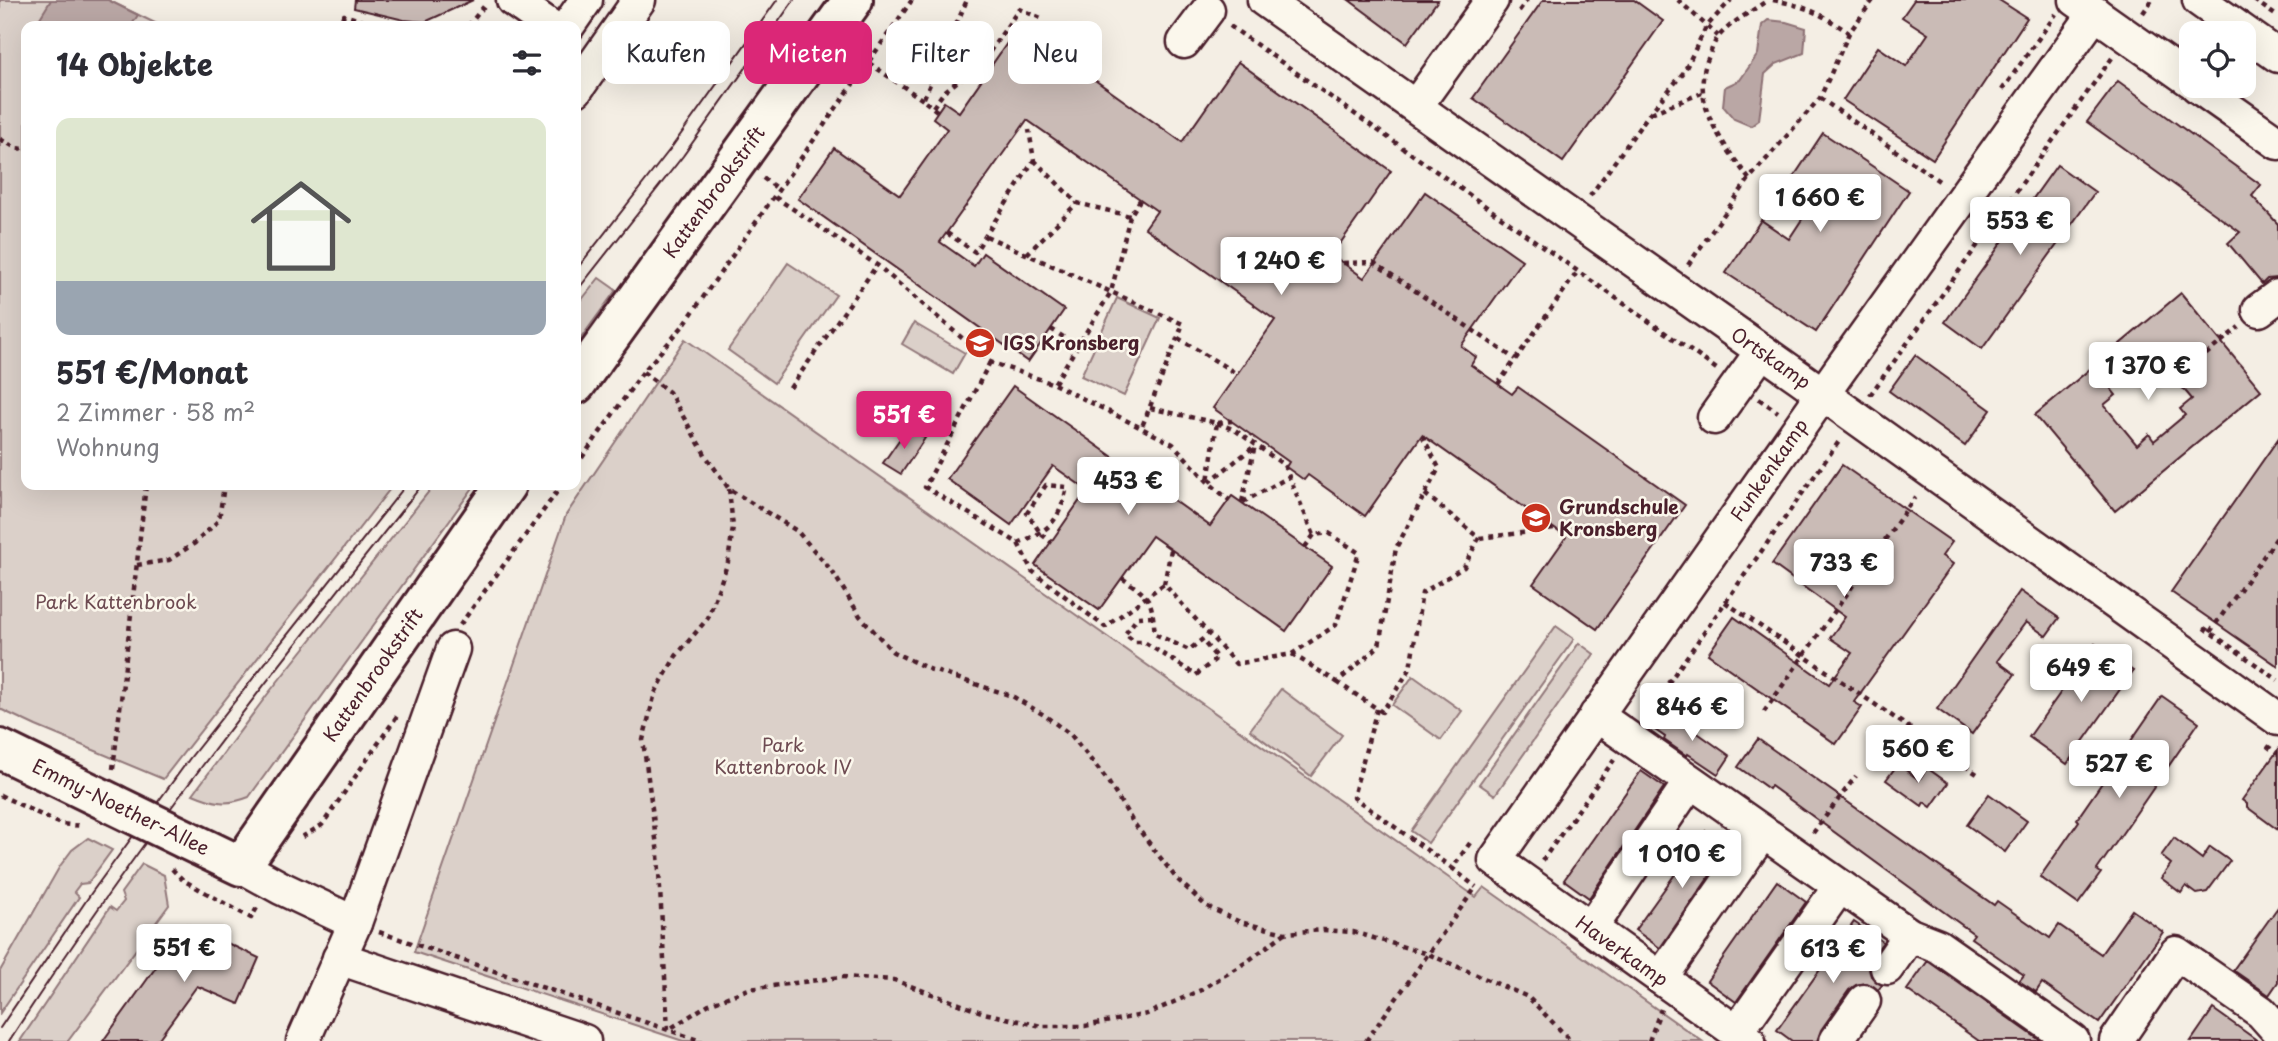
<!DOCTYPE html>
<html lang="de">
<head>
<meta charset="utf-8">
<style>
	:root { --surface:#fff; --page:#f7f7f7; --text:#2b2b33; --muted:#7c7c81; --accent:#db2777 }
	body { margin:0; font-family:"Playpen Sans",sans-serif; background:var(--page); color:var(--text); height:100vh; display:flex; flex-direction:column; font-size:26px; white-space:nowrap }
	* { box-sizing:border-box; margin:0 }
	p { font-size:23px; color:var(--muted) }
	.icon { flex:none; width:38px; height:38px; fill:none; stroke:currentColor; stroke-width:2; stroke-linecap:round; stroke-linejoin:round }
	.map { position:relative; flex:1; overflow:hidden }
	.sheet { position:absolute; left:21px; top:21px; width:560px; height:469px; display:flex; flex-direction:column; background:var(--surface); border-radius:14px; box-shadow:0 7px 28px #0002 }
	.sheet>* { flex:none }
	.hud { position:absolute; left:602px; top:21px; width:665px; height:63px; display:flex; gap:14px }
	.controls { position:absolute; left:2179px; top:21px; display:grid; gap:14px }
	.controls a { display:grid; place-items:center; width:77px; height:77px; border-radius:14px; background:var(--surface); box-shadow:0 7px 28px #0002; font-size:35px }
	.price { position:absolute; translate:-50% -60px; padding:0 16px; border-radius:7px; background:#fff; color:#222; font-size:23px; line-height:46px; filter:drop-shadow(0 2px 4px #0008) }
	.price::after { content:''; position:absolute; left:50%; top:42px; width:21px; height:16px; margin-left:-10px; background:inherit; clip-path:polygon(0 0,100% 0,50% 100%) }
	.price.active { background:var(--accent); color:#fff }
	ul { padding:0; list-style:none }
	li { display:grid; align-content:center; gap:14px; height:371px; padding:0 35px }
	li span { display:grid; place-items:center; height:217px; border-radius:14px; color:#555 }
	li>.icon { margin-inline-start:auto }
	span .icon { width:126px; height:126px; fill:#fffc; stroke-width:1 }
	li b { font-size:30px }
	h2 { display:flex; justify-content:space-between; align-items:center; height:84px; padding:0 35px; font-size:30px }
	.chip { padding:0 24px; border-radius:14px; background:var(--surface); box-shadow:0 7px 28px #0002; font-size:24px; line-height:63px }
	.chip.active { background:var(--accent); color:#fff }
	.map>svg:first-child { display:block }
	.green { fill:#dbd0c9; stroke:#92787a; stroke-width:2 }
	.water { fill:#baa7a5; stroke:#8d7174; stroke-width:2 }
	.building { fill:#cabbb6; stroke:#4a1f2b; stroke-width:2; fill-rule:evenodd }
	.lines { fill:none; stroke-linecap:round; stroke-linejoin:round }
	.minor-casing { stroke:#4a1f2b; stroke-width:37 }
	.major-casing { stroke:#4a1f2b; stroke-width:44 }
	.path { stroke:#4a1f2b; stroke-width:4.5; stroke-dasharray:5 5; stroke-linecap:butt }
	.minor { stroke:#fbf7ec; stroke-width:32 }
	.major { stroke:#fbf7ec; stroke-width:38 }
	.tram { stroke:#4a1f2b; stroke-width:2 }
	.major-bridge-casing { stroke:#4a1f2b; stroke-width:44; stroke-linecap:butt }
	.major-bridge { stroke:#fbf7ec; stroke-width:38 }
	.labels { text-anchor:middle; stroke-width:5; stroke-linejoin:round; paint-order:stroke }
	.street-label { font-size:19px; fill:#4a1f2b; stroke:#fbf7ec }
	.poi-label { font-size:19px; font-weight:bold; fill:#4a1f2b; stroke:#fbf7ec; text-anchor:start }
	.park-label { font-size:19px; fill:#6e4b52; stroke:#fbf7ec }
</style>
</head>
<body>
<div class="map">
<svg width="2278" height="1041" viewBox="0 0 2278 1041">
	<rect width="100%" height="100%" fill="#f4eee4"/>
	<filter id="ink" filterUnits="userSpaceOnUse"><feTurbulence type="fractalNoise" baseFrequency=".0143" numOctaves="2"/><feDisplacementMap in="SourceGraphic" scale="14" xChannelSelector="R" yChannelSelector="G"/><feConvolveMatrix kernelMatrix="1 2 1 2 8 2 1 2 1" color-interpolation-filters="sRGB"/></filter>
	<g filter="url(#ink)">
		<g class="green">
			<polygon points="0,0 108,0 161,26 26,26 26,485 393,485 163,779 36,726 0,709"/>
			<polygon points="788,263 836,295 774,383 728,350"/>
			<polygon points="599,278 616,290 576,345 576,307"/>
			<polygon points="1117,298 1160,318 1124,396 1081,376"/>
			<polygon points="914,323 965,353 953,374 902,344"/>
			<polygon points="685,339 1476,897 1484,887 1702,1041 683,1041 414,952 566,515"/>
			<path d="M434 485H475L249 797C227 806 214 803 193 794L267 695Z"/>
			<polygon points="1556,626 1574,639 1428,843 1411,831"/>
			<polygon points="1579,643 1594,654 1495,795 1479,784"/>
			<polygon points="1413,676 1462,711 1441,740 1392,705"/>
			<polygon points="1281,689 1342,735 1311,776 1250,730"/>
			<polygon points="88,838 112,850 88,883 80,884 74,892 79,897 0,1013 0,971 60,866 72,850"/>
			<polygon points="142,864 164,875 169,905 68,1041 20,1041 110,907 116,911 124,901 121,893"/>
		</g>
		<g class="water">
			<polygon points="51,0 108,0 138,15 131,26 35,26"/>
			<polygon points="1768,20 1786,22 1806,28 1804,53 1776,64 1765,74 1759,120 1751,126 1734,119 1723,106 1725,87 1740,80 1758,54 1762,25"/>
		</g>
		<g class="building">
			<polygon points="355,0 473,0 425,22 404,20 354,8"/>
			<polygon points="1349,0 1438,0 1407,43"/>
			<polygon points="1543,0 1634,0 1663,21 1563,162 1473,98"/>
			<polygon points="1914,0 1999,0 2027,18 1933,159 1843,100 1878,47 1906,66 1928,34 1902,17"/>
			<polygon points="1019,26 1182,142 1238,62 1391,171 1332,255 1364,278 1425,192 1522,260 1461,346 1476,357 1471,365 1512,394 1518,387 1685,505 1597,629 1533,584 1566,537 1422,435 1365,516 1308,475 1304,480 1286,467 1289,462 1213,408 1275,320 1145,228 1157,211 1027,120 940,242 974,266 983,253 1064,310 1028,362 798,199 834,148 900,195 947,129 933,118 944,102 959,112"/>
			<polygon points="2118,81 2261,185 2252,196 2278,224 2278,278 2267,279 2262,284 2228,243 2240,232 2087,122"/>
			<polygon points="1823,133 1909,191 1816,332 1726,273 1761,220 1789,239 1810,207 1785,190"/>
			<polygon points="2057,165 2095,192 1982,349 1945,322"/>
			<path d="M2181 293 2261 390 2115 511 2035 415ZM2159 360 2192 399 2180 409 2185 415 2154 441 2149 434 2137 445 2104 405 2116 395 2111 389 2142 364 2147 370Z"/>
			<polygon points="1915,355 1991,410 1965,446 1889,391"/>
			<polygon points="1013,386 1210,526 1232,496 1332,566 1286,631 1152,536 1099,610 1035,565 1087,490 1053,466 1011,525 947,479"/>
			<polygon points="908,427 925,438 901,474 883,463"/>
			<polygon points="2278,439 2278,666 2171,592"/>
			<polygon points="1842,465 1952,542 1942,556 1953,564 1854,702 1862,707 1836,744 1708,654 1734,617 1829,684 1852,653 1830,638 1845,617 1772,564"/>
			<polygon points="2020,591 2059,618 2046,636 2026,622 1997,661 2015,674 1972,734 1937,709"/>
			<polygon points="2095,644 2133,671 2067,764 2029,737"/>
			<polygon points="2162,696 2199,722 2097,870 2101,873 2078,904 2040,877 2079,821 2077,819"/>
			<polygon points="1668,712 1730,756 1718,774 1688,754 1687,756 1664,740 1665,737 1655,730"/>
			<polygon points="1758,739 1994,905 1997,901 2050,938 2059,925 2101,954 2132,910 2163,932 2099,1023 2042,983 2036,992 2019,981 2024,975 1971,938 1974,934 1771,786 1769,789 1738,767"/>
			<polygon points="2278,750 2278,830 2247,807 2247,804 2242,800"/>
			<polygon points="1898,764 1919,780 1927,768 1948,783 1931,807 1924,802 1922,806 1886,780"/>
			<polygon points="1641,771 1664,787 1589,898 1564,880"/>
			<polygon points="1989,794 2027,821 2005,852 1967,825"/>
			<polygon points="1706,831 1729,848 1660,948 1635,930"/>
			<polygon points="2174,838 2202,859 2210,847 2230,861 2207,892 2197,894 2186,886 2181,893 2161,878 2171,864 2161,856"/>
			<polygon points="1777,881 1806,902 1736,1002 1707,981"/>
			<polygon points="2278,907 2278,982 2269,995 2233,970"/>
			<polygon points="1854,922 1883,942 1872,957 1869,967 1871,976 1882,985 1878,990 1866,983 1856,985 1849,990 1821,1030 1817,1041 1792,1041 1777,1030"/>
			<polygon points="187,924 259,958 239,1004 197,986 157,1041 103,1041"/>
			<polygon points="1927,962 1929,962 2041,1041 1979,1041 1907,990"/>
			<polygon points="2213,1009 2258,1041 2191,1041"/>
		</g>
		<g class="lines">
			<g class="minor-casing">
				<g id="minor">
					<polyline points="513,0 550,26"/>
					<polyline points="1264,0 1799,377 2278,719"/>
					<polyline points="2076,0 2191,81"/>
					<polyline points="2199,0 2278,56"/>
					<polyline points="568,26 586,0"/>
					<polyline points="1184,42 1208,10"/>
					<polyline points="2197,86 2278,143"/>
					<polyline points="576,90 639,0"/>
					<polyline points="1416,106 1492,0"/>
					<polyline points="2259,310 2278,296"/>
					<polyline points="1714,418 1762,351"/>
					<polyline points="1596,715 1910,935 1938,946 2073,1041"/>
					<polyline points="241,866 281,888 355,923"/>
					<polyline points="1591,928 1690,782"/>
					<polyline points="339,958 584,1041"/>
					<polyline points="1887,968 1910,935"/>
					<polyline points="1661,978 1762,833"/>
					<polyline points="1737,1032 1840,886"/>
					<polyline points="303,1041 355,923 453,649"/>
					<polyline points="1749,1041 1495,860 1839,371 2095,13"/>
					<polyline points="1836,1041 1864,1001"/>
					<polyline points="2116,1041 2176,953 2261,1012 2278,1031"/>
				</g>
			</g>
			<g class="major-casing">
				<g id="major">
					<polyline points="576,384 853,0"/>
					<polyline points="0,749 113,804"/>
					<polyline points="187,840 241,866 506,485"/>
				</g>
			</g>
			<g class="path">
				<polyline points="1678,0 1718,36"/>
				<path d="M1773 0C1806 6 1822 14 1849 33"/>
				<polyline points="2254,0 2278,17"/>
				<polyline points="1519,11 1527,0"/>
				<polyline points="2143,13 2152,0"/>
				<polyline points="336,26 344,15 378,26"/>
				<polyline points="468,26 485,5"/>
				<polyline points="1230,26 1718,370"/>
				<polyline points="869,63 923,100"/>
				<polyline points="2002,90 2056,14"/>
				<polyline points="1820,98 1939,181"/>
				<polyline points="933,107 944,92 984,60 1019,9 1041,18"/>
				<polyline points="937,111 923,100 967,0"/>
				<polyline points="1651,113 1702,93"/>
				<polyline points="0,139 16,148 26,149"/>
				<polyline points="1034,160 1077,203 1130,216 1140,200"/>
				<polyline points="763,178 779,190"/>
				<path d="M1749 179C1723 143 1687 101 1710 54 1712 48 1715 40 1720 35 1733 21 1752 11 1768 0"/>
				<polyline points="1590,196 1649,114 1684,72 1706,27 1731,0"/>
				<polyline points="775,197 877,265 990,362 1054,384 1111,292 1183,324 1141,429"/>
				<polyline points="947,233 975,252 1034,160 1029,130"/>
				<polyline points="986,236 1111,292 1130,216"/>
				<polyline points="1027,254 1077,203"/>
				<polyline points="1343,263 1373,262 1515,359"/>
				<polyline points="1688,265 1749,179 1820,98 1849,33 1873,0"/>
				<polyline points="1051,329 1077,346"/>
				<polyline points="1178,338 1237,374"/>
				<polyline points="990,362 925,487 1018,543 1032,571 1105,627 1164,584 1236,664 1292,654 1336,625 1359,553 1329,533 1314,535 1305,547"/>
				<polyline points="643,372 669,392 706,456 729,489 797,531 832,571 860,616 893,652 929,669 1012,696 1044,715 1071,735 1107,780 1133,822 1176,878 1206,906 1240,922 1285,933 1323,930 1353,932 1428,954 1528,997 1571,1041"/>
				<polyline points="2175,380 2239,327"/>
				<polyline points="1054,384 1173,444 1208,482 1229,500"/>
				<polyline points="1498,384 1578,271"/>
				<polyline points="790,388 877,265"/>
				<polyline points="1870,395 2112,58"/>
				<polyline points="1759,399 1778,412"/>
				<polyline points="1150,408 1217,423 1208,481"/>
				<polyline points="1217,423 1235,430 1284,465 1314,535"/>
				<polyline points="1218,423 1232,421"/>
				<polyline points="576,466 643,372 683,326 912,0"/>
				<polyline points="1209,482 1256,445"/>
				<polyline points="729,489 733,527 728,562 708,618 676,656 655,693 643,740 658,854 668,1030 709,1004 749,989 841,977 894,980 984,1013 1041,1026 1085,1026 1147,1014 1201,990 1248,961 1285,933"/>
				<polyline points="1425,494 1479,538 1555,529"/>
				<polyline points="1242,502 1255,445"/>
				<polyline points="1243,502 1289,477"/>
				<path d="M1018 543C1051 530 1059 521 1067 487L1046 485 1027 513 1041 534 1051 542"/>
				<polyline points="137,565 169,560 195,543 219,520 224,485"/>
				<path d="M1122 578C1152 599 1151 597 1155 634L1189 650 1209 634"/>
				<polyline points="1164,584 1171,550"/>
				<polyline points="1725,602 1980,776"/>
				<polyline points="1153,616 1138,617 1125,634 1135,642 1144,642 1196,675 1217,658 1202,640"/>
				<polyline points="460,625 562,485"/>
				<polyline points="2204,628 2278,680"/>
				<polyline points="2210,632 2278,536"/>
				<polyline points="1292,654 1337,682 1379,646 1396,548 1439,468 1422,435"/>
				<polyline points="1337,682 1382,712 1410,669 1422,593 1464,567 1479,538"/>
				<polyline points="1377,709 1353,797 1452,868"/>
				<polyline points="1764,712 1915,497"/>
				<polyline points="1645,716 1840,440"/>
				<polyline points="2267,746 2278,754"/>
				<polyline points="113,769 146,485"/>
				<polyline points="0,795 60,824 83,826"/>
				<polyline points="1813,833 1856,776"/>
				<polyline points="302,837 322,825 397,716"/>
				<polyline points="1470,843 1452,868 1476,887"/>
				<polyline points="1542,861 1614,760"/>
				<polyline points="172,869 183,880 251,918 258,906"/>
				<polyline points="379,932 701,1041"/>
				<polyline points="1366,1041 1476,887"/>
				<polyline points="1649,1041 1661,1009"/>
			</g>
			<use href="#minor" class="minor"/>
			<use href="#major" class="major"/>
			<g class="tram">
				<polyline points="576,270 671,148 777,0"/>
				<polyline points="576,292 683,156 794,0"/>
				<polyline points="0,1028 92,892 190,758 406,485"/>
				<path d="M9 1041C134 847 278 665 422 485"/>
			</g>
			<g class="major-bridge-casing">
				<polyline id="major-bridge" points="113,804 187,840"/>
			</g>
			<use href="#major-bridge" class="major-bridge"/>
		</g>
	</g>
	<defs>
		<g id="school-disc" transform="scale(1.575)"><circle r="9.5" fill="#c8321e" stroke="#fbf7ec"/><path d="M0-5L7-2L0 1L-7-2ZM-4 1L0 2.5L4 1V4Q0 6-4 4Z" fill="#fff"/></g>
	</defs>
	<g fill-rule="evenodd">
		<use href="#school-disc" x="980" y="343"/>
		<use href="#school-disc" x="1536" y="518"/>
	</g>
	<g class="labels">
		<g class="street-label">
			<text transform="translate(714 192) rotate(-54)" y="7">Kattenbrookstrift</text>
			<text transform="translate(1771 358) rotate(35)" y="7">Ortskamp</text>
			<text transform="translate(1769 470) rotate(-55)" y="7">Funkenkamp</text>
			<text transform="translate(373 675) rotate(-55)" y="7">Kattenbrookstrift</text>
			<text transform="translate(121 807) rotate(26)" y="7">Emmy-Noether-Allee</text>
			<text transform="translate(1622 951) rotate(35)" y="7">Haverkamp</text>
		</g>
		<g class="poi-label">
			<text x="1003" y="350">IGS Kronsberg</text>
			<text x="1559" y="514">Grundschule<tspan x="1559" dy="22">Kronsberg</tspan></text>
		</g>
		<g class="park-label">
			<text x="116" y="609">Park Kattenbrook</text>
			<text x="783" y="752">Park<tspan x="783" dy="22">Kattenbrook IV</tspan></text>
		</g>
	</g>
</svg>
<div class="controls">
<a><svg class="icon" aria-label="locate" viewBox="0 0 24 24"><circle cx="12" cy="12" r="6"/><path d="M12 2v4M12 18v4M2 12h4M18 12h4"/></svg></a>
</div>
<b class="price" style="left:1820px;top:234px">1 660 €</b>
<b class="price" style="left:2020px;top:257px">553 €</b>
<b class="price" style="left:1281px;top:297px">1 240 €</b>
<b class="price" style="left:2148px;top:402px">1 370 €</b>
<b class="price active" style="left:904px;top:451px">551 €</b>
<b class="price" style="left:1128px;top:517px">453 €</b>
<b class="price" style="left:1844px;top:599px">733 €</b>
<b class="price" style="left:2081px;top:704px">649 €</b>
<b class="price" style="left:1692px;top:743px">846 €</b>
<b class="price" style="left:1918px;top:785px">560 €</b>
<b class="price" style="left:2119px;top:800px">527 €</b>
<b class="price" style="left:1682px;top:890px">1 010 €</b>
<b class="price" style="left:184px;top:984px">551 €</b>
<b class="price" style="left:1833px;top:985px">613 €</b>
<div class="hud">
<a class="chip">Kaufen</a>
<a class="chip active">Mieten</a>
<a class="chip">Filter</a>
<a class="chip">Neu</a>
</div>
<section class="sheet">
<h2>14 Objekte<svg class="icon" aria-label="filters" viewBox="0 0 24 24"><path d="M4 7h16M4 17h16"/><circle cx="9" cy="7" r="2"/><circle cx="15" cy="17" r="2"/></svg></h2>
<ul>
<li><span style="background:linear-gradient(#dfe7d0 75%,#9aa5b1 0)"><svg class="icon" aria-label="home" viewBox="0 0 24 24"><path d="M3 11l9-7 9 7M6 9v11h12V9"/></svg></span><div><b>551 €/Monat</b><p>2 Zimmer · 58 m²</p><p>Wohnung</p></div></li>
</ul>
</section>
</div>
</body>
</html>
